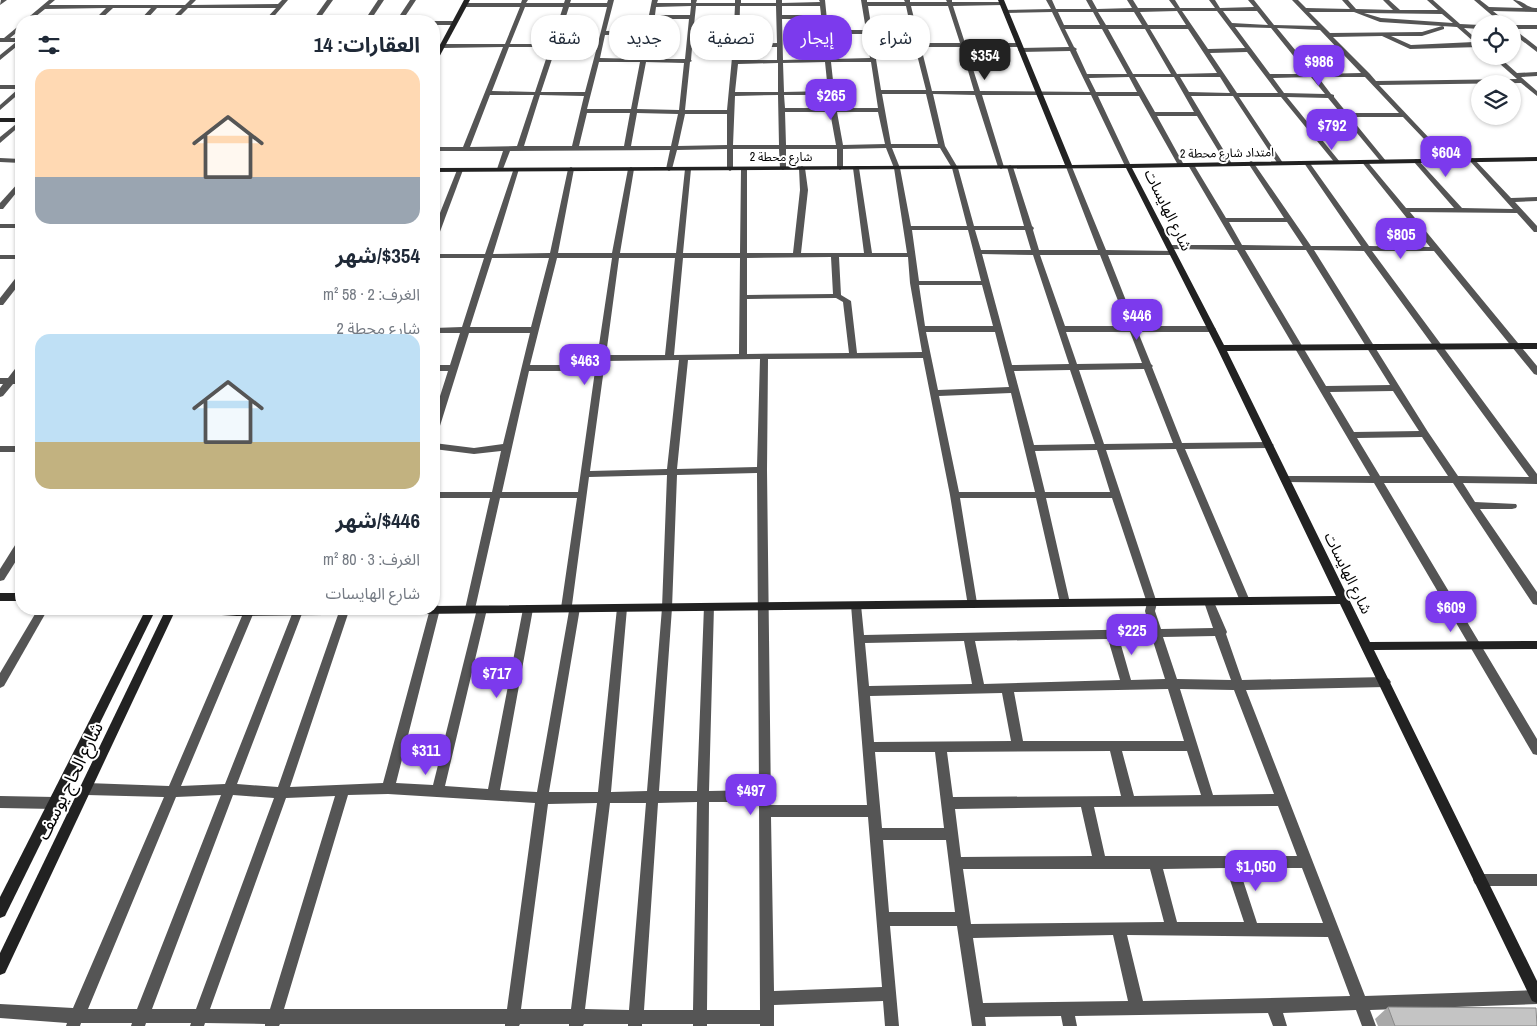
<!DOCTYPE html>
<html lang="ar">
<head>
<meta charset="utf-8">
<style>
	:root { --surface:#fff; --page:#f2f2f3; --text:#1f2937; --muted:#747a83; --accent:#7c3aed }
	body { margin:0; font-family:"Archivo Narrow","Noto Sans Arabic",sans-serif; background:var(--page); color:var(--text); direction:rtl; height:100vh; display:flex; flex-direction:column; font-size:19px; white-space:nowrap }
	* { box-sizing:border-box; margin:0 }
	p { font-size:16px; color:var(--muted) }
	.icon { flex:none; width:28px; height:28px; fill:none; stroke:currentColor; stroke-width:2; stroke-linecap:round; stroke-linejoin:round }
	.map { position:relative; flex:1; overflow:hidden; direction:ltr }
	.drawer { position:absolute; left:15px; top:15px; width:425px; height:600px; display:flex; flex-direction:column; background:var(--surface); border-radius:20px; box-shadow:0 1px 4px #0004; direction:rtl }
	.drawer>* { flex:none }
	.top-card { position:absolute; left:455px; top:15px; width:475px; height:45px; direction:rtl; display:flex; gap:10px }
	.tools { position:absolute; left:1471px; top:15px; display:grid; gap:10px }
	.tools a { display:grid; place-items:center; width:50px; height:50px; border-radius:50%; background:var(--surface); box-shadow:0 1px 4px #0004; font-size:25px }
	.price { position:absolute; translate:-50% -42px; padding:0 11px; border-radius:10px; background:var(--accent); color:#fff; font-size:16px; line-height:32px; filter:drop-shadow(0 1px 2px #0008) }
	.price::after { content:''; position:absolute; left:50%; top:30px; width:15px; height:11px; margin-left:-8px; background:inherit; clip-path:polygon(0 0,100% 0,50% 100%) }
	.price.current { background:#222; color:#fff }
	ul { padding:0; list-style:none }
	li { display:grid; align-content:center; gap:10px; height:265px; padding:0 20px }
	li span { display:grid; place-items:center; height:155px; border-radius:15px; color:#555 }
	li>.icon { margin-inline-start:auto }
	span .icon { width:90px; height:90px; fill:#fffc; stroke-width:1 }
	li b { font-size:21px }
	h2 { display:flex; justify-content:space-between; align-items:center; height:60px; padding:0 20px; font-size:21px }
	.tag { padding:0 18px; border-radius:20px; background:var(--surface); box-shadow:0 1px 4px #0004; font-size:18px; line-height:45px }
	.tag.current { background:var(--accent); color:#fff }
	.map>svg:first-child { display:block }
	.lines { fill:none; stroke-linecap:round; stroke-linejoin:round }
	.street { fill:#555; fill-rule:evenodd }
	.secondary { fill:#222; fill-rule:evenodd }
	.wall { fill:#a9a9a9 }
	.building { fill:#c4c4c4; stroke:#898989 }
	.labels { text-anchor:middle; stroke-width:4; stroke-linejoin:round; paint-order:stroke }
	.far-street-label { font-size:12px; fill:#000; stroke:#fff }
	.street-label { font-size:15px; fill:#000; stroke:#fff }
	.near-street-label { font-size:18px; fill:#000; stroke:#fff }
</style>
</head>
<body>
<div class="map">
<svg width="1537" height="1026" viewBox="0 0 1537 1026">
	<rect width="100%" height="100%" fill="#fff"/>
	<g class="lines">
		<g class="street">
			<polygon points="1,0 7,0 0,5"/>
			<polygon points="49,0 55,0 49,5 185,5 190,0 196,0 191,5 278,4 282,0 288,0 270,21 264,21 276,8 188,8 175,21 169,21 182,8 157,8 145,21 139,21 151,8 113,8 99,21 93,21 106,8 45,9 30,21 24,21"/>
			<polygon points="327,0 333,0 318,21 312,21"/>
			<polygon points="378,0 384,0 370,21 364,21"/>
			<polygon points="410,0 416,0 402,21 396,21"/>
			<path d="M522 0H528L526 3H564L565 0H571L570 3H607L608 0H614L606 31 646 30 652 0H658L657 3H691V0H697L696 3H735V0H741V3H776V0H782V3L820 2 819 0H825L828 30H866L861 0H867V2H905L904 0H910V2H947L946 0H952V2H1002L1005 4 1004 5 953 6 965 43H1019L1022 45 1019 47H966L980 91 1090 92 1070 51 1021 52 1018 50 1021 48 1069 47 1052 12 1005 13 1003 12V10L1051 9 1046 0H1052L1056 9H1091L1086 0H1092L1097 9 1132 8 1127 0H1133L1138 8H1175L1169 0H1175L1180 8H1215L1209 0H1215L1220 8 1254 7 1248 0H1254L1274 25 1317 26 1292 0H1298L1306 8 1350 9 1342 0H1348L1356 9 1393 10 1383 0H1389L1400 10H1438L1427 0H1433L1460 24 1480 25V29L1464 28 1480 42V47L1410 49 1382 36 1333 37 1370 74 1376 81 1517 79 1491 56H1498L1517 73 1537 72V76L1521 77 1537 91V96L1521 83 1379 85 1449 159 1450 160 1447 162 1445 161 1403 117H1350L1386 161 1381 162 1328 98 1287 97 1340 162 1335 163 1281 97H1239L1283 163 1278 164 1233 96H1191L1232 164 1227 165 1197 116H1157L1184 165 1181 167 1178 165 1139 96H1098L1131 166 1128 168 1125 166 1091 95H982L1004 167 1001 169 998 167 975 95 933 94 945 146 958 168 974 226H1024L1007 167 1010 165 1013 167 1032 226 1034 228 1033 230 1039 250H1098L1066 167 1069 165 1072 167 1106 250 1175 251V255H1108L1136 326H1212L1216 329 1212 332H1138L1151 364 1153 366 1152 367 1182 443 1269 442 1274 445 1269 448 1185 449 1250 601 1249 604H1241L1240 601 1176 449 1106 450 1157 603 1155 611 1161 629 1213 628 1204 602 1205 599H1213L1214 602 1227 632 1226 634 1242 680 1385 677 1389 679 1391 682 1389 685 1385 687 1246 690 1365 996 1537 990V1004L1370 1010 1376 1026H1362L1356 1010 1283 1013 1287 1026H1273L1268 1013 1075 1016 1077 1026H1063L1061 1016 985 1017 986 1026H972L957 926H890L899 1026H885L883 1001 774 1005V1026H760V1024H707V1026H693V1024H642V1026H628V1024H584L583 1026H569V1024H520L519 1026H505V1024H280L279 1026H265V1024L205 1023 204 1026H190L191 1023H146L145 1026H131L132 1023H81L80 1026H66L67 1023 0 1018V1004L73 1008 164 797 87 795 83 793 81 789 83 785 87 783 169 786 245 609H253L254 612 181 786 225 784 294 609H302L303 611 237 784 278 787 340 609H348L349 611 290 787 383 783 430 609H434L435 605 439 606 440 609 396 783 433 785 477 609 478 606H486L487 609 445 786 488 789 523 609 524 606H532L533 609 500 790 537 792 569 611H562L561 608 577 498H500L475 609 474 612H466L465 609 490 498H434V492H492L501 451 474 454 434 449V443L474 448 503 444 530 333H469L439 429 434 432V415L448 371H434V365H450L460 333H434V328L462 327 484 258H434V254H485L514 168 519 169 493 254 550 253 568 169 571 167 574 169 558 253H612L628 169 631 167 634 169 620 253H676L685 169 688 167 691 169 683 253H740L741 169 744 167 747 169V253H793L800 190 799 168 802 166 805 168 808 190 801 253H864L853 168 856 166 859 168 872 253H907L894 168 886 148 843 149V168L840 170 837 168V149H786V168L783 170 780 168 779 149H733V169L730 171 727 169V149L677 150 672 169 669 171 666 169 670 150 510 151 503 169 500 171 497 169 503 151H434V147H463L503 47 443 48 440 46 443 44H505L520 7H465L462 5 465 3H521ZM691 6 690 15H655L656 7ZM696 6H735L733 44H692ZM740 6H776L777 43 739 44ZM782 6H820L821 15H782ZM868 6H906L914 43H874ZM911 6H948L960 43H920ZM525 7H563L551 44H510ZM569 7H607L598 43 557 44ZM1177 11 1186 25H1148L1140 12ZM1182 11H1217L1245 48 1208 49ZM1223 11H1257L1268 25 1232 23ZM1058 12H1093L1100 25H1064ZM1098 12H1134L1142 25H1106ZM1309 12H1354L1380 22 1457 27 1474 42 1411 45 1391 36H1422L1444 29V27L1442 26 1422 32 1330 33ZM1364 13 1442 14 1453 23 1381 18ZM654 19H689L685 59H647ZM782 19H821L825 59 783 60ZM1235 27 1271 28 1308 74H1270ZM1277 28 1320 30 1361 73 1315 74ZM1065 29H1102L1127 74H1087L1076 50 1077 49 1074 47ZM1108 29H1145L1171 74H1133ZM1150 29H1188L1217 73 1177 74ZM646 34 641 59 600 58 605 35ZM828 34H866L870 58 831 59ZM509 47H550L535 92 492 91ZM556 47H597L585 92H541ZM733 47 727 110H685L690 62 692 61 691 60 692 48ZM739 47H777V60H738ZM874 47H915L926 90H881ZM921 47H961L974 91H932ZM1247 52 1278 93H1237L1210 53ZM599 62H640L631 109H587ZM646 62 684 63 679 110 637 109ZM825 62 828 91 784 92 783 63ZM831 62H871L878 108H836ZM778 63V92H735L738 64ZM1129 77 1137 92H1096L1089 78ZM1135 77H1174L1194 112H1155ZM1180 77H1220L1230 93 1189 92ZM1311 77 1325 94 1284 93 1273 78ZM1318 77H1365L1399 113H1347L1334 97V95L1331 94ZM882 94H926L938 144H891ZM490 95H534L517 146 470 147ZM540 95 584 96 572 146H524ZM778 95 779 145H733L735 96ZM784 95H828L830 108H785ZM785 112H830L836 145H786ZM837 112H878L885 144 843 145ZM587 113H630L624 146H579ZM637 113 678 114 671 146H631ZM685 114H727V145L678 146ZM892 148H940L952 168 967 226H911L900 168ZM912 230H968L981 281H919ZM975 230H1025L1031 250H981ZM982 254 1033 255 1069 364 1012 365ZM1040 255H1100L1128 326H1065ZM831 257 833 294 747 295V258ZM839 257H908L910 283 922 352 857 353 851 301 841 295ZM492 258H549L531 327H470ZM557 258H612L596 365H530ZM619 258H675L665 355H606ZM683 258H740L739 354 674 355ZM919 285H982L993 326H925ZM836 298 843 302 849 353 747 354V299ZM926 332H995L1009 387 938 390ZM1066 332H1130L1142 363 1077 364ZM923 358 950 495 968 606H976L977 603 960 498H1036L1060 603 1061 606H1069L1070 603 1046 498H1112L1147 603 1145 611 1150 629 864 635 861 605 860 602H852L851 605 867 805H771L767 470 768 359ZM760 359 757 467 677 469 688 360ZM679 360 667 469 590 471 605 361ZM1144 369 1173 443 1104 444 1079 370ZM1070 370 1095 444 1034 445 1014 371ZM529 371H595L578 492H502ZM1011 393 1035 492H959L939 396ZM1097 450 1110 492H1045L1035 451ZM757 473 759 790 709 791 714 606 713 603H705L704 606 697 791H659L672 608 677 475ZM667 475 662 608 647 791 611 792 627 608 626 605H618L617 608 598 792H549L580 608 579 605H572L589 477ZM1215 636 1231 680 1177 679 1163 637ZM1119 638H1152L1165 679 1131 680ZM1108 639 1120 680 984 684 975 641ZM964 641 972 684 869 686 865 643ZM1168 689 1184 741H1023L1014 692ZM1180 689 1234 690 1274 794 1213 795ZM1002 693 1011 741 874 742 870 696ZM1110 751 1121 796 953 797 947 752ZM1122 751H1187L1201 795 1134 796ZM875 752H935L944 828H882ZM388 794 535 803 507 1009H284L348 795ZM221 795 137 1009H88L176 797ZM233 795 274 798 196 1009H152ZM335 796 270 1009H210L286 798ZM697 802 693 1010H644L658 803ZM709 802H759L760 1010H707ZM597 803 571 1009H521L548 804ZM610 803H646L629 1010 585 1009ZM1278 806 1297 856H1105L1094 807ZM1081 807 1092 856 961 857 955 809ZM771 817H868L882 987 774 991ZM883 840H946L955 912H889ZM1226 868 1244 922H1177L1163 869ZM1239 868H1302L1323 923H1257ZM963 869H1150L1164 922 971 924ZM1113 935 1128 1001 983 1003 973 938ZM1127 935 1328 937 1350 996 1143 1001Z"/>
			<path d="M1474 0H1480L1489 7 1523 8 1513 0C1524 0 1526 8 1537 8V12L1493 11 1509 24H1502Z"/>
			<polygon points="434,21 454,21 457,23 454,25 434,25"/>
			<polygon points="21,24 21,29 10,38 21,38 21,43 0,60 0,55 16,42 0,42 0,38 4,38"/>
			<polygon points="1512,25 1537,25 1537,29 1514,29 1537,47 1537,52 1512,33"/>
			<polygon points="0,85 21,85 21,92 0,110 0,105 18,89 0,89"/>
			<polygon points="21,120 21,125 0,143 0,137"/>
			<polygon points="0,158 21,159 21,163 0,162"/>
			<path d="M1472 158 1474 159 1511 198 1537 197V201L1515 202 1537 226V232H1534L1517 213 1410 212 1537 366V375L1534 374 1434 251H1372L1537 474V484L1463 483 1475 502 1516 504 1517 506 1516 508 1512 509H1480L1537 592V605L1533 604 1453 483H1384L1537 739V755L1533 754 1374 483 1285 482 1280 479 1285 476H1370L1237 250 1170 249 1166 247 1170 245H1235L1188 165 1189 164 1194 165 1226 218H1284L1248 163 1251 161 1253 162 1311 246H1361L1304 163 1309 162 1369 246 1430 247 1361 161 1366 160 1406 208H1454L1414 162 1413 161 1416 159 1418 160 1462 208 1513 209 1470 161 1469 160ZM1229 222H1287L1303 246 1242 245ZM1245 250H1306L1390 385 1326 386ZM1314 250 1364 251 1529 477 1458 476 1428 432ZM1393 391 1419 431 1354 432 1330 392ZM1422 437 1448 476H1380L1357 438Z"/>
			<polygon points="460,168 463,170 438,237 434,239 434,228 457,170"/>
			<polygon points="21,181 21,187 3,209 0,209 0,203 19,182"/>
			<rect x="0" y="224" width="21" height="4"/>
			<rect x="0" y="255" width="21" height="4"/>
			<polygon points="18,275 21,275 21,282 3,305 0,305 0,298"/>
			<polygon points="21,364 21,373 17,378 21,378 21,384 13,384 3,396 0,397 0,388 3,384 0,384 0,378 8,378 18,365"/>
			<rect x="0" y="446" width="21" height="6"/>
			<polygon points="21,541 21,553 4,580 0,581 0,569 17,542"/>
			<polygon points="38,609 48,609 4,686 0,688 0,673"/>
			<polygon points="0,796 55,797 59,799 61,803 59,807 55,809 0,808"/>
			<polygon points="1480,874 1537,874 1537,886 1480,886 1475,884 1473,880 1475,876"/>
		</g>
		<g class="secondary">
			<polygon points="464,0 470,0 437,61 434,63 434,56"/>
			<polygon points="998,0 1004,0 1072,165 1537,157 1537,161 1132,168 1224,345 1537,343 1537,349 1227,351 1370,642 1537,641 1537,649 1374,650 1537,981 1537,1003 1532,1001 1340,604 237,616 191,613 187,612 186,609 434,609 434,606 1336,596 1217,348 1126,168 434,172 434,168 1065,165"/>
			<rect x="0" y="118" width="21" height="4"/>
			<rect x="0" y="593" width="21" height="8"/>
			<polygon points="146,609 156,609 5,916 0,918 0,897"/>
			<polygon points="166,609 176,609 5,973 0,975 0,953"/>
		</g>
	</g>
	<polygon class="wall" points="1388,1007 1537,1026 1378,1026 1375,1019"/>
	<polygon class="building" points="1388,1007 1536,1008 1537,1026 1395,1026"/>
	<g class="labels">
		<g class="far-street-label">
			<text transform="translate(1227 153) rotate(-1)" y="4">امتداد شارع محطة 2</text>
			<text x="781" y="161">شارع محطة 2</text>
		</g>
		<g class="street-label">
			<text transform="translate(1168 210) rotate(64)" y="5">شارع الهايسات</text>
			<text transform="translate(1348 573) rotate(64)" y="5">شارع الهايسات</text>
		</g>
		<g class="near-street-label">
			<text transform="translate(70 781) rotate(-64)" y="6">شارع الحاج يوسف</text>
		</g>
	</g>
</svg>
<div class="tools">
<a><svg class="icon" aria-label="locate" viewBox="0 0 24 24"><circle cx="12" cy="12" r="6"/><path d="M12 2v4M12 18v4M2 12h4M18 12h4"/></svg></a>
<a><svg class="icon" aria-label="layers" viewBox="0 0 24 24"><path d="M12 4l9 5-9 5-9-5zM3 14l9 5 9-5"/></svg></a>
</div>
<b class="price current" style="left:985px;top:81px">$354</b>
<b class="price" style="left:1319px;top:87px">$986</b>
<b class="price" style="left:831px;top:121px">$265</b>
<b class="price" style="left:1332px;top:151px">$792</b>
<b class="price" style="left:1446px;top:178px">$604</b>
<b class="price" style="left:1401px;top:260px">$805</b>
<b class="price" style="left:1137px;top:341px">$446</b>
<b class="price" style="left:585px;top:386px">$463</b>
<b class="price" style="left:1451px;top:633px">$609</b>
<b class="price" style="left:1132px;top:656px">$225</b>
<b class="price" style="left:497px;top:699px">$717</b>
<b class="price" style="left:426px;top:776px">$311</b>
<b class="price" style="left:751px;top:816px">$497</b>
<b class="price" style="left:1256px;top:892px">$1,050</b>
<div class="top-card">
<a class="tag">شراء</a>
<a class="tag current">إيجار</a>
<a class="tag">تصفية</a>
<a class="tag">جديد</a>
<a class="tag">شقة</a>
</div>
<section class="drawer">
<h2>العقارات: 14<svg class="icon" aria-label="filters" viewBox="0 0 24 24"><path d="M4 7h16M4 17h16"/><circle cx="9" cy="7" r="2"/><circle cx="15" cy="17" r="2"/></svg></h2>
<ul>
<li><span style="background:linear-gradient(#ffd9b3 70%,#9aa5b1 0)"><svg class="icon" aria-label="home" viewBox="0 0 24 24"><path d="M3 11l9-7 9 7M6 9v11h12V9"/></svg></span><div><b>$354/شهر</b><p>الغرف: 2 · 58 m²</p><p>شارع محطة 2</p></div></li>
<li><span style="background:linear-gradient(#bfe0f5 70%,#c2b280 0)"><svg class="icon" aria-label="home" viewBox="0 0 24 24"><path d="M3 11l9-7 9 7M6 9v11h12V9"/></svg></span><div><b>$446/شهر</b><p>الغرف: 3 · 80 m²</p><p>شارع الهايسات</p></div></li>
</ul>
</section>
</div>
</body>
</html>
